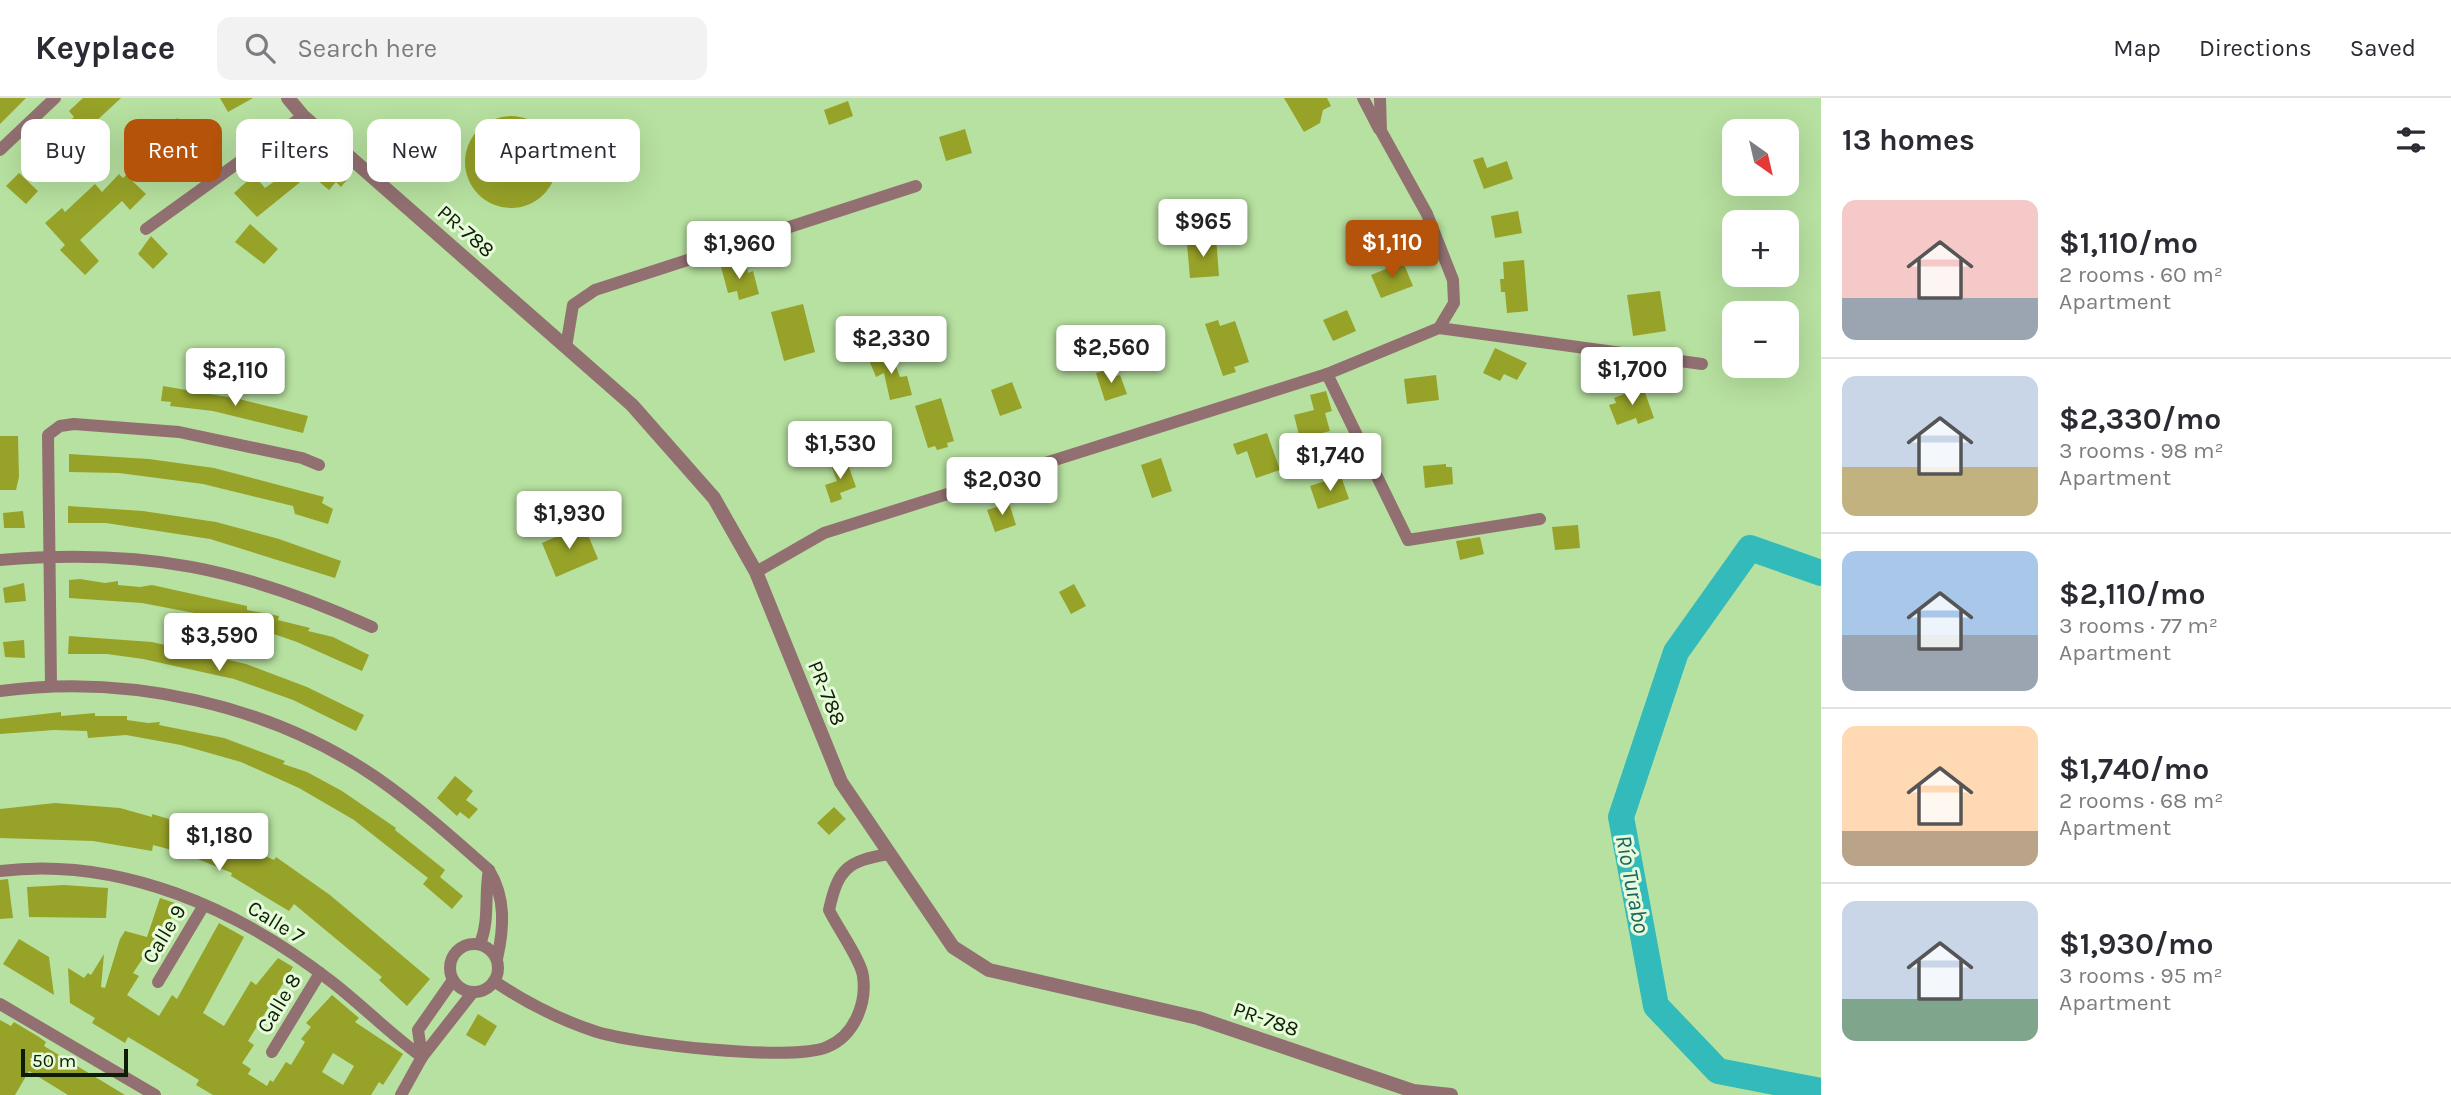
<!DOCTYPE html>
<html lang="en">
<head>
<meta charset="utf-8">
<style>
	:root { --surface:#fff; --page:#f2f2f3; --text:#2b2b33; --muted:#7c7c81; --line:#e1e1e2; --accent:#b45309 }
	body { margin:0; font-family:Karla,sans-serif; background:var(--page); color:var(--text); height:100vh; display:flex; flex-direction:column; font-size:26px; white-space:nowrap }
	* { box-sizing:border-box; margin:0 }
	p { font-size:23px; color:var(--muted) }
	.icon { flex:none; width:38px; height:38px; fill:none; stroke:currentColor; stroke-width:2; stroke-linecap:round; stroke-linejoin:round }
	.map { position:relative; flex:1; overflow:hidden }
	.drawer { display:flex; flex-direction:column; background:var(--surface); width:630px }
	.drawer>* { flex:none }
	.hud { position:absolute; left:21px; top:21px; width:665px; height:63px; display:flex; gap:14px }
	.needle { width:46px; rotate:146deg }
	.tools { position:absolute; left:1722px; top:21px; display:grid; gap:14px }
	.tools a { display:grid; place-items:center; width:77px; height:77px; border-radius:14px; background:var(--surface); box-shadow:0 7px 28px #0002; font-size:35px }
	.scale { position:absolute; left:21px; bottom:18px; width:107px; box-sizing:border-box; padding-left:7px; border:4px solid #0e1d05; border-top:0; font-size:19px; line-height:24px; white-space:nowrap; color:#0e1d05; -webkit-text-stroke:5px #e6fbda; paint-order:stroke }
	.price { position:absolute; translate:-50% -60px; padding:0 16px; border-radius:7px; background:#fff; color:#222; font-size:23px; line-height:46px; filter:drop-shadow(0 2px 4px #0008) }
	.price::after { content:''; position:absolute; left:50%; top:42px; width:21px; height:16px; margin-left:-10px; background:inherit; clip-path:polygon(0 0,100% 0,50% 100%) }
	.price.on { background:var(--accent); color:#fff }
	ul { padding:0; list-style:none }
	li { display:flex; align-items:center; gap:21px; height:175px; padding:0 21px }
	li+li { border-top:2px solid var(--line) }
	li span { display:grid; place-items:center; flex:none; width:196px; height:140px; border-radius:14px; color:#555 }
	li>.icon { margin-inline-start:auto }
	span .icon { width:84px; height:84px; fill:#fffc; stroke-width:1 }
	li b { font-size:30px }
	h2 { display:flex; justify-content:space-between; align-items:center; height:84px; padding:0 21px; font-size:30px }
	.tag { padding:0 24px; border-radius:14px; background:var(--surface); box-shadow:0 7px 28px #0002; font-size:24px; line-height:63px }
	.tag.on { background:var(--accent); color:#fff }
	header { display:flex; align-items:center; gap:42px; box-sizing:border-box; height:98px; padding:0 35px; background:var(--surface); border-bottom:2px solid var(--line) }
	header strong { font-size:33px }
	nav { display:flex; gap:38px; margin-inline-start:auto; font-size:24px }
	.search { width:490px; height:63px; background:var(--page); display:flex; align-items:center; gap:18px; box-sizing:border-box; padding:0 24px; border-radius:14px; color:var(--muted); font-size:26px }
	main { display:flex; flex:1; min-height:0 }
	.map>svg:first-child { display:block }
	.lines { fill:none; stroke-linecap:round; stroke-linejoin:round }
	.river { stroke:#3bb; stroke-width:26 }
	.building { fill:#97a228; fill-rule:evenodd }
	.minor { stroke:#927072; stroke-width:12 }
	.tertiary { stroke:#927072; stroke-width:14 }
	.labels { text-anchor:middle; stroke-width:6; stroke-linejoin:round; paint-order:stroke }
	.street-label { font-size:21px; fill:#0e1d05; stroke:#e6fbda }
	.water-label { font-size:23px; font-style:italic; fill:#1b6362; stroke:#e6fbda }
</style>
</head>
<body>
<header>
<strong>Keyplace</strong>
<div class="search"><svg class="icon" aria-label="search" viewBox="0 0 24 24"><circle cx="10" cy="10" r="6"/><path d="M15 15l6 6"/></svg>Search here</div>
<nav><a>Map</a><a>Directions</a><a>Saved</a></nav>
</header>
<main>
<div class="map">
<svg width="1821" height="997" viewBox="0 0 1821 997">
	<rect width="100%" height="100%" fill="#b7e1a0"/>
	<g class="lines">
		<polyline class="river" points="1821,475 1750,450 1676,554 1621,719 1656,908 1718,973 1821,993"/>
	</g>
	<g class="building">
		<polygon points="0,0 26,0 0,26"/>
		<polygon points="83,0 121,0 78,40 88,51 73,63 52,38 74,19 69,13"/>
		<polygon points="220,0 253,0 228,14"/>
		<polygon points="1284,0 1327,0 1331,8 1323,12 1320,25 1304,34"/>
		<polygon points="848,3 853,18 829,27 824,12"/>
		<circle cx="511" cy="64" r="46"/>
		<polygon points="177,20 208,53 187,72 172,56 165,63 154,51 166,40 161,35"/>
		<polygon points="965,31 972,55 946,63 939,39"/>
		<polygon points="289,58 304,81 257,119 234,95 254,77 265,90 282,78 275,68"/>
		<polygon points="1483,59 1487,70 1507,63 1513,81 1484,91 1473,62"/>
		<polygon points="332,63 350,78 341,89 336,84 329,92 316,81"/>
		<polygon points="19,75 38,93 26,106 6,88"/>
		<polygon points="119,76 123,80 126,77 146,96 130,112 122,103 80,142 99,163 85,177 60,152 65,147 45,125 62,110 65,114 95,86 102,94"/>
		<polygon points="1518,113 1522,135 1495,140 1491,118"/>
		<polygon points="250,126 278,151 264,166 235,144"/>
		<polygon points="151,138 168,156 153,171 138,156"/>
		<polygon points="1216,139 1219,178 1190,180 1187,146"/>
		<polygon points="732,162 735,172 747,169 748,175 753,173 759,196 739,202 737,193 728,195 720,165"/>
		<polygon points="1524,162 1528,213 1507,215 1505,194 1501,194 1500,181 1504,181 1503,164"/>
		<polygon points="1403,164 1413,188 1381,200 1371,177"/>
		<polygon points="1660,193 1666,233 1633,238 1627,197"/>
		<polygon points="803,206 815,254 784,263 771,214"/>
		<polygon points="1347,212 1356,233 1333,243 1323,222"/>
		<polygon points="1218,222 1220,228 1235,223 1249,264 1234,269 1236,274 1223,278 1205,226"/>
		<polygon points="1495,250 1527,265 1517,282 1504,276 1500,283 1483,275"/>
		<polygon points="890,253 900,279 907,278 912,297 890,302 884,275 876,279 869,262"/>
		<polygon points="1113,270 1116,278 1120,277 1127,296 1105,303 1096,275"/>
		<polygon points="1436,277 1439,302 1407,306 1404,281"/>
		<polygon points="1012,284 1022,310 1000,318 991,292"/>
		<polygon points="163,288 239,301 308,318 303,335 213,313 170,308 171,304 161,303"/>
		<polygon points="1643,289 1654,320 1638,326 1636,320 1617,327 1609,307 1616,305 1614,300"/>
		<polygon points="1326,293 1332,313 1325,315 1330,333 1300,341 1294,317 1314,312 1310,297"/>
		<polygon points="941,300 954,343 947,345 948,349 937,352 935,348 928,350 915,308"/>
		<polygon points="1267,335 1280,372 1256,380 1247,353 1237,357 1233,346"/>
		<polygon points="0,338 18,338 19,379 16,392 0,392"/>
		<polygon points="69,356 149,361 214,370 324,399 322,405 333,411 328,426 295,416 293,408 203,386 119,375 69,374"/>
		<polygon points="1161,360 1172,393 1152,400 1141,367"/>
		<polygon points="846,361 856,389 840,395 842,401 831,405 825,387 837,383 831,367"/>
		<polygon points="1446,366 1446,369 1452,369 1453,386 1425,390 1423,368"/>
		<polygon points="1341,378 1349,401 1318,411 1310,388"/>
		<polygon points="1009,405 1016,427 995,434 987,412"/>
		<polygon points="68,408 143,413 216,424 279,441 341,463 335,480 210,441 106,425 68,425"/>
		<polygon points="23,413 25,430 4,430 3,415"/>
		<polygon points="572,425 581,439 588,437 598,461 556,479 542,445 560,437 557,432"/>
		<polygon points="1578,427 1580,450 1555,452 1552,429"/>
		<polygon points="1480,439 1484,456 1460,462 1456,443"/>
		<polygon points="80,481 105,485 118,483 118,487 140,489 152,487 247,508 247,512 279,518 278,522 310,530 308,533 333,539 369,557 362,573 297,544 236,523 142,505 69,500 69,482"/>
		<polygon points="24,485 26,503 5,505 3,490"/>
		<polygon points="1074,486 1086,508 1071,516 1059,494"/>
		<polygon points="69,538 152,544 246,566 307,589 364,617 356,633 293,602 234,581 143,561 107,556 68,556"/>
		<polygon points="24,542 25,560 5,559 3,544"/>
		<polygon points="61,614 61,618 95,615 95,618 127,618 127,622 148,625 160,624 159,627 224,640 285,663 283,666 307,674 342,693 396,730 395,732 445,772 440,779 463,798 452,811 423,786 428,780 354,722 299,690 241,664 181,647 126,637 88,640 87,633 54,632 0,636 0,621"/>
		<polygon points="455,678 473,693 466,702 478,711 469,721 460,714 457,718 437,700"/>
		<polygon points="55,705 120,710 152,719 152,716 216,735 274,762 276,759 330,797 430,881 407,908 379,882 382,879 294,806 289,813 231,778 232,775 183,755 153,747 152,753 93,743 0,740 0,711"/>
		<polygon points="834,709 846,721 829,737 817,725"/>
		<polygon points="8,781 13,820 0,821 0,782"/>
		<polygon points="64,787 108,790 106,820 29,819 27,789"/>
		<path d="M160 800 175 805 170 825 164 840 158 838 154 853 149 851 133 875 139 878 127 897 159 918 172 897 177 901 219 825 244 839 203 915 224 928 251 883 256 887 278 860 293 869 248 943 254 947 242 965 251 971 248 976 267 988 270 982 273 984 286 964 291 967 305 944 301 941 311 929 306 925 332 897 359 920 355 924 403 956 383 987 379 984 371 997H213L196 987 199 982 155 955 128 939 125 945 92 925 95 920 70 905 68 870 84 880 88 875 91 877 104 856 101 889 105 890 120 841 125 833 147 839ZM333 955 354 968 343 987 322 974Z"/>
		<polygon points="19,841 49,859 54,897 3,866"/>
		<polygon points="478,916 497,928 485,948 466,937"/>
		<polygon points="0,922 11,928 14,924 39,939 46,944 44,948 125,997 68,997 29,973 15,997 0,997"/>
	</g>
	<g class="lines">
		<g class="minor">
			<polyline points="1363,0 1379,31"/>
			<polyline points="0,52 55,0"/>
			<polyline points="146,131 303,18"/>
			<polyline points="1439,230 1702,266"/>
			<polyline points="566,249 573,207 595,192 916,88"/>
			<polyline points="1327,276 1408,442 1540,421"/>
			<path d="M0 462C145 450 241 470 372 529"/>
			<polyline points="756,474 824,435 1327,276 1439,230 1454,205 1453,182 1427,116 1381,33 1380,0"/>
			<polyline points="51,586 48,337 60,328 74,326 179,334 302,360 319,367"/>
			<path d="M0 593C129 576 269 606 377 680 417 708 453 740 489 772"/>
			<path d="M0 773C120 758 239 811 332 884 363 908 390 936 422 959L401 997"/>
			<path d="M480 846C490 821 484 798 489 772 506 800 504 830 497 861"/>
			<circle cx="474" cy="870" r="24"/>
			<polyline points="453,882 418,932 422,959 473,894"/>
			<path d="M494 883C525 904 558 921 594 933 632 946 792 964 827 949 854 938 867 906 863 878 861 862 837 829 829 812 838 771 847 763 889 756"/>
			<polyline points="158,884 204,807"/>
			<polyline points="0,906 155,997"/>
			<polyline points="272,954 320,875"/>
		</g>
		<polyline class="tertiary" points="288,0 303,18 632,307 714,400 756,474 841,684 953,849 989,872 1198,920 1413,993 1451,997"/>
	</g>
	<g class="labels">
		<g class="street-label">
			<text transform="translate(466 133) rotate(41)" y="7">PR-788</text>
			<text transform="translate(827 595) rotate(68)" y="7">PR-788</text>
			<text transform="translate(276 824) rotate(32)" y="7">Calle 7</text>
			<text transform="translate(164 836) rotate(-59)" y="7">Calle 9</text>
			<text transform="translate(279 905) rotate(-59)" y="7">Calle 8</text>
			<text transform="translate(1266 921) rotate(19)" y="7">PR-788</text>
		</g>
		<g class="water-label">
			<text transform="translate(1633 786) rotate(79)" y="8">Río Turabo</text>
		</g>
	</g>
</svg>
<div class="tools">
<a><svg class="needle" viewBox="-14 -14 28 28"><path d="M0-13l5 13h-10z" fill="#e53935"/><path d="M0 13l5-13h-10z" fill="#7c7c81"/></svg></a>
<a>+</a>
<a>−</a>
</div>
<div class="scale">50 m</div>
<b class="price" style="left:1203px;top:161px">$965</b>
<b class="price on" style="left:1392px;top:182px">$1,110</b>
<b class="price" style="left:739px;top:183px">$1,960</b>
<b class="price" style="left:891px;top:278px">$2,330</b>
<b class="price" style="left:1111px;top:287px">$2,560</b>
<b class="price" style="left:1632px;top:309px">$1,700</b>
<b class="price" style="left:235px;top:310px">$2,110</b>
<b class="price" style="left:840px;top:383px">$1,530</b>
<b class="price" style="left:1330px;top:395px">$1,740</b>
<b class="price" style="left:1002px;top:419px">$2,030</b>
<b class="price" style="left:569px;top:453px">$1,930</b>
<b class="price" style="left:219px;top:575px">$3,590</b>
<b class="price" style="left:219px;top:775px">$1,180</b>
<div class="hud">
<a class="tag">Buy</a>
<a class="tag on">Rent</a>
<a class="tag">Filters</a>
<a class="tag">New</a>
<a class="tag">Apartment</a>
</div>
</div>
<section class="drawer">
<h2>13 homes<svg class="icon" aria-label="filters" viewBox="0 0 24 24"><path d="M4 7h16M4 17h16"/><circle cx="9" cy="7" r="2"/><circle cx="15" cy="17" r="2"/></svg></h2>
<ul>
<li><span style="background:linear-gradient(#f6c9c9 70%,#9aa5b1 0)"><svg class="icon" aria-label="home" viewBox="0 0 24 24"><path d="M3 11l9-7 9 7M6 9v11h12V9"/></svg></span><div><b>$1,110/mo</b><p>2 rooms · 60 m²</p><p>Apartment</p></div></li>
<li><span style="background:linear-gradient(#c9d6e8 65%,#c2b280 0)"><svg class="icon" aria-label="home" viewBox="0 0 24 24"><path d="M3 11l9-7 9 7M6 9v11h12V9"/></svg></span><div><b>$2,330/mo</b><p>3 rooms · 98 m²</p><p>Apartment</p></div></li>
<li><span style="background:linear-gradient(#a9c7e8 60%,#9aa5b1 0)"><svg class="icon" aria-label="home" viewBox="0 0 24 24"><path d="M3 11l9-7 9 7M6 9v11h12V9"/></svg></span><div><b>$2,110/mo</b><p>3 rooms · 77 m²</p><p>Apartment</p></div></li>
<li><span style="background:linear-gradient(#ffd9b3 75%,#b9a48a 0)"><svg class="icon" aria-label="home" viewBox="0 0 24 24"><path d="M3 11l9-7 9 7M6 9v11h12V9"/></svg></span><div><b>$1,740/mo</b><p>2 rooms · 68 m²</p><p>Apartment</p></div></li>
<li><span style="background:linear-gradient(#c9d6e8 70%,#7fa58c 0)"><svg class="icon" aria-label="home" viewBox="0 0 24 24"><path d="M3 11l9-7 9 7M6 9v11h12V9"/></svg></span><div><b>$1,930/mo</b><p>3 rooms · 95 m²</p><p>Apartment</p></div></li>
</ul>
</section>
</main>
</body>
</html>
